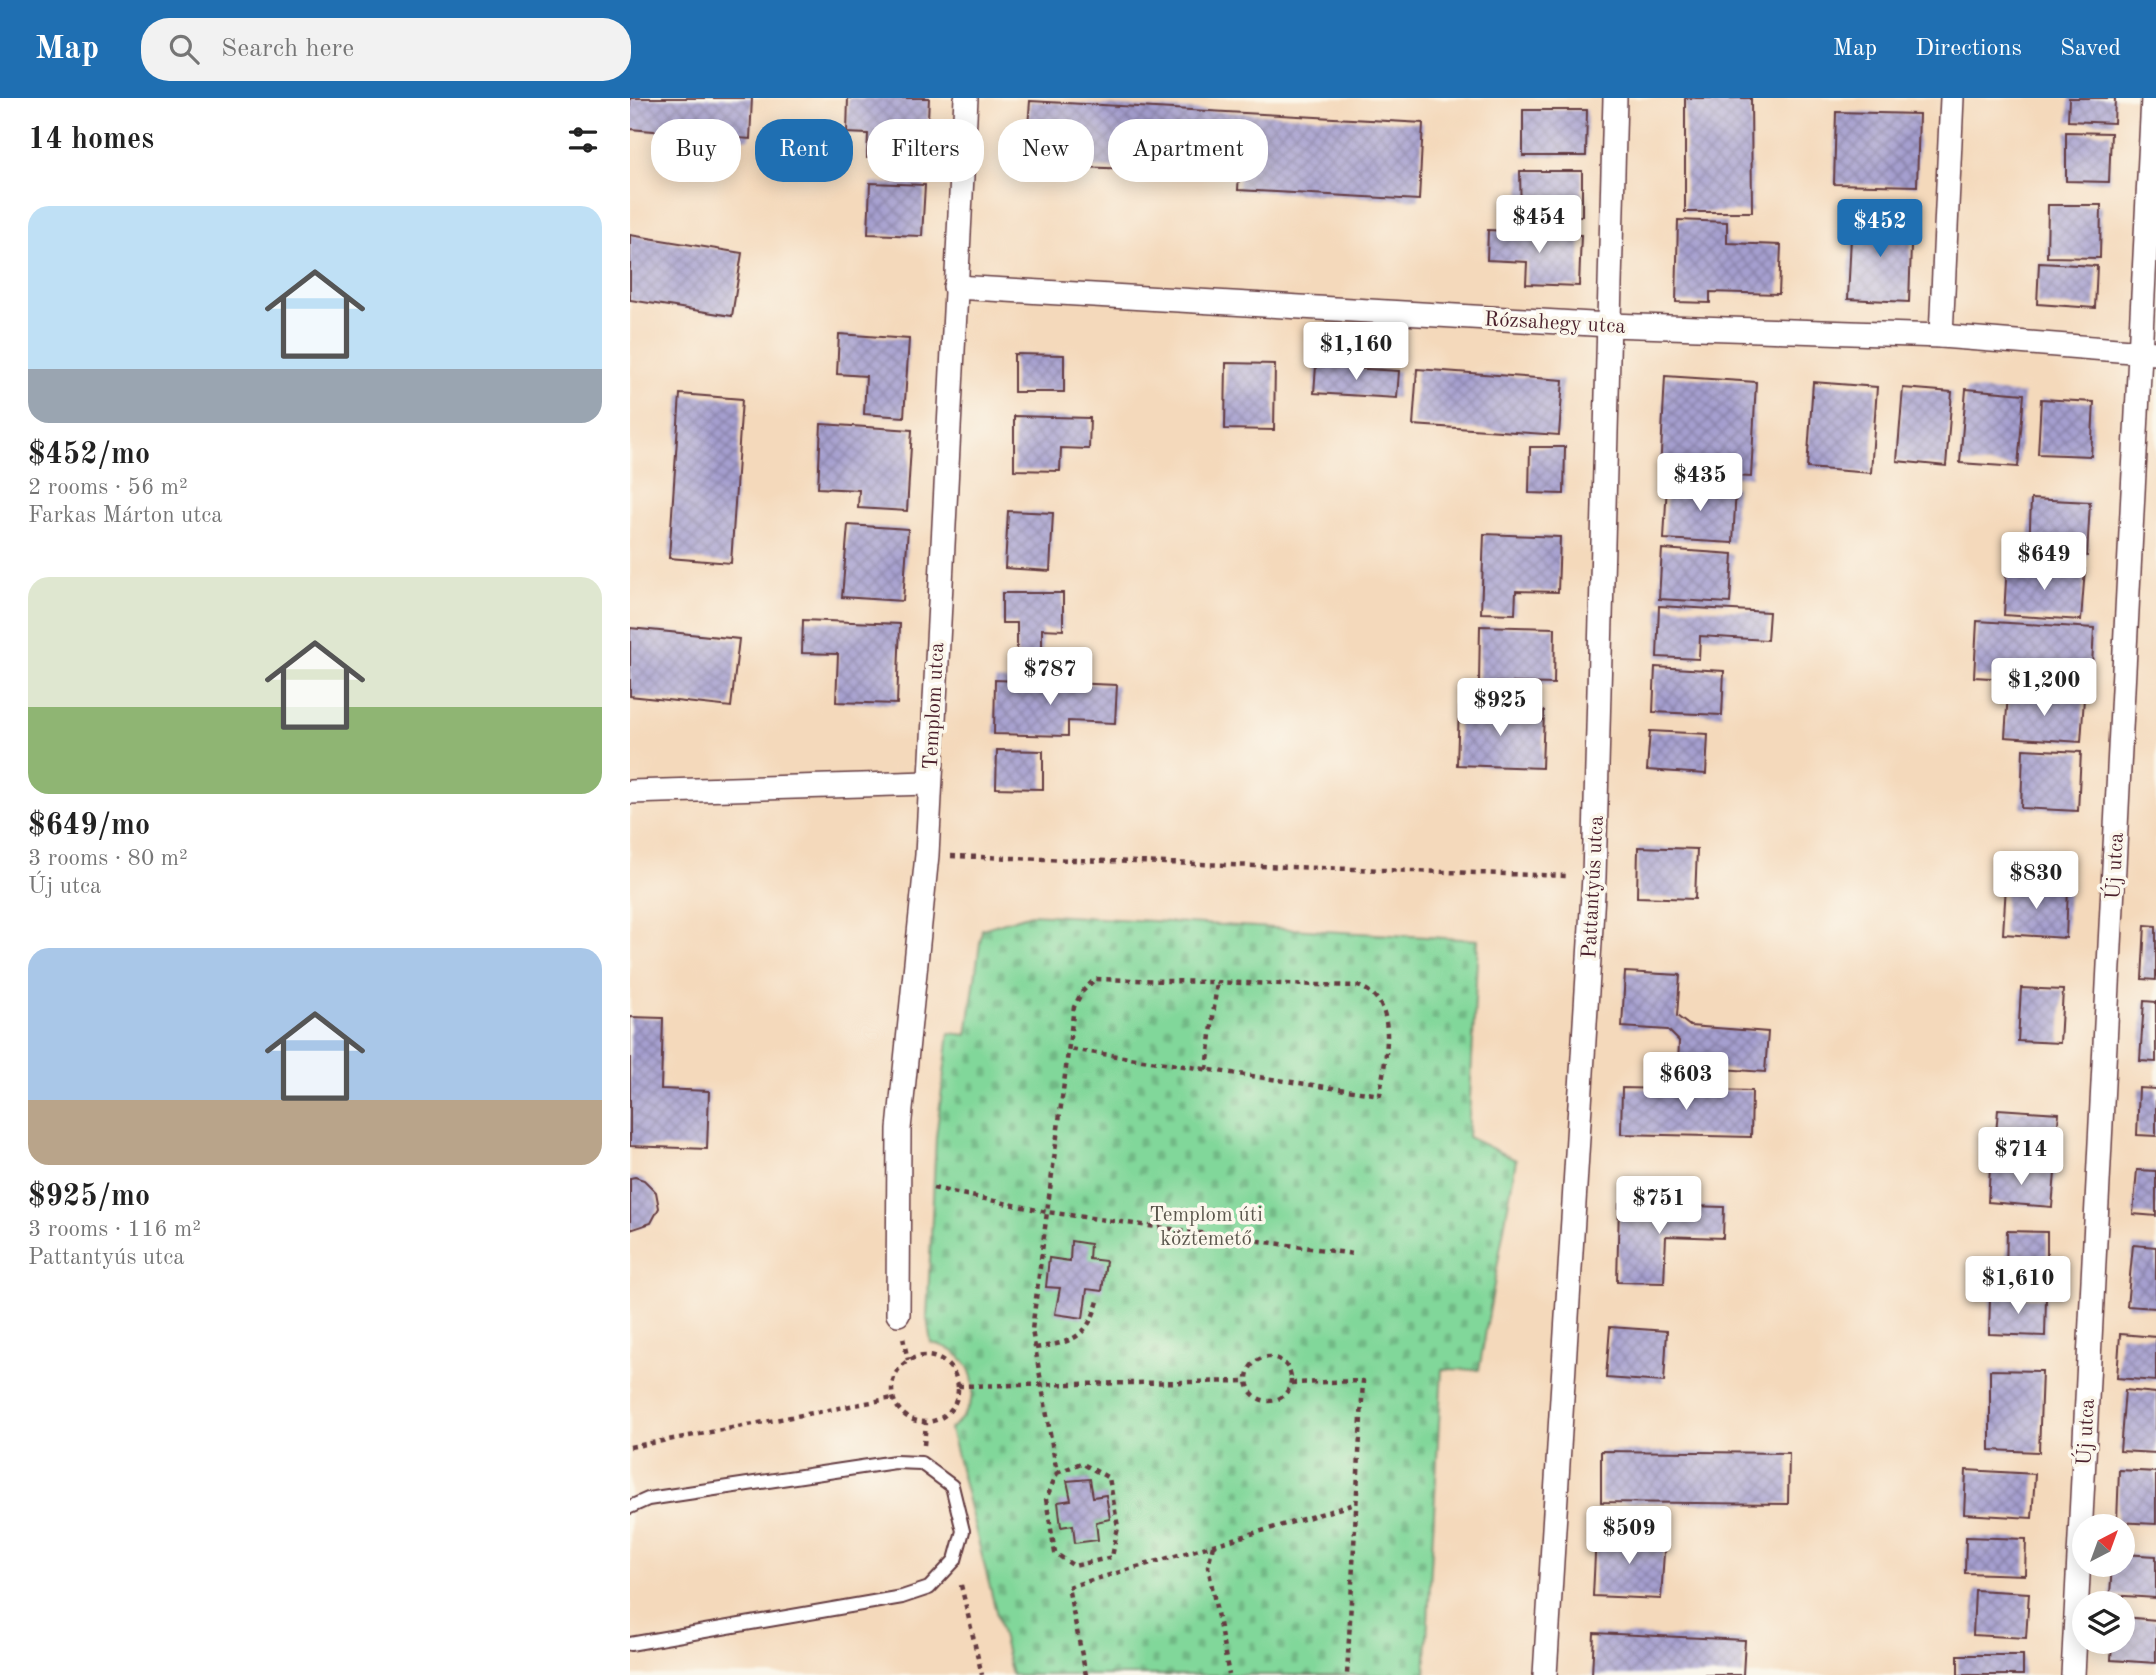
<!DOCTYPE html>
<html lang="en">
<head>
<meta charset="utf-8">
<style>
	:root { --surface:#fff; --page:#f2f2f2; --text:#222; --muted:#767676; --accent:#1f6fb2 }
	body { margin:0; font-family:"Old Standard TT",serif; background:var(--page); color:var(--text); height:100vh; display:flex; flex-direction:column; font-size:26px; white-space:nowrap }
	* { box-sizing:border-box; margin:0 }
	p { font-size:23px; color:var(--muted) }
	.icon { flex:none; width:38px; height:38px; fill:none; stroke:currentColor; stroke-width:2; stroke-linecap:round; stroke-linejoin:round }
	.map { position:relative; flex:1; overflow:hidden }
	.sheet { display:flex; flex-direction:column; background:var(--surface); width:630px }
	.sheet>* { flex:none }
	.hud { position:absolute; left:21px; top:21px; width:665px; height:63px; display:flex; gap:14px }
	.needle { width:46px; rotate:41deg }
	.fabs { position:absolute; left:1442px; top:1416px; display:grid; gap:14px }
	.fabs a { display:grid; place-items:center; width:63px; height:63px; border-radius:50%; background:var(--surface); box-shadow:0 4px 18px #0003; font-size:35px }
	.price { position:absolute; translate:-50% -60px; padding:0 16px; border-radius:7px; background:#fff; color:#222; font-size:23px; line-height:46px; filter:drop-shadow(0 2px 4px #0008) }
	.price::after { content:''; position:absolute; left:50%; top:42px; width:21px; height:16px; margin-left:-10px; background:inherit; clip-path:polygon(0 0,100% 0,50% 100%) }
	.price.active { background:var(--accent); color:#fff }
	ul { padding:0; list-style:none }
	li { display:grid; align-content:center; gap:14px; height:371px; padding:0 28px }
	li span { display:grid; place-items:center; height:217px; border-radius:21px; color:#555 }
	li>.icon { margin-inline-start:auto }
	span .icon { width:126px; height:126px; fill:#fffc; stroke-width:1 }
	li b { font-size:30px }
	h2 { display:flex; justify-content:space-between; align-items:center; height:84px; padding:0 28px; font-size:30px }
	.chip { padding:0 24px; border-radius:28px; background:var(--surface); box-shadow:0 4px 18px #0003; font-size:24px; line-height:63px }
	.chip.active { background:var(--accent); color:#fff }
	header { display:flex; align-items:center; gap:42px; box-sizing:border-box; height:98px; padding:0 35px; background:var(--accent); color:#fff }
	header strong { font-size:33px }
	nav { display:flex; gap:38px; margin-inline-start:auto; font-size:24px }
	.search { width:490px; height:63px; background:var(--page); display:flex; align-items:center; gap:18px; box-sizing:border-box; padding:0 24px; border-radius:28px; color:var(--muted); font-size:26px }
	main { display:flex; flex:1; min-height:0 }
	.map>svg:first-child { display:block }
	.cemetery { fill:url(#cemetery-stones); stroke:#667b62; stroke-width:2 }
	.building { fill:url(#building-cross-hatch) }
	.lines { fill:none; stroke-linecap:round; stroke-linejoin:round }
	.lane-casing { stroke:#643b41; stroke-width:16 }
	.street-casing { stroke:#643b41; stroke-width:26 }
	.path { stroke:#643b41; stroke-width:4.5; stroke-dasharray:5 5; stroke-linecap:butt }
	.lane { stroke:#fff; stroke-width:12 }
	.street { stroke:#fff; stroke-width:23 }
	.labels { text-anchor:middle; stroke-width:7; stroke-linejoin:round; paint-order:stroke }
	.street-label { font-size:21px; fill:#4a1f2b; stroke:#fbf7ec }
	.park-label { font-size:21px; fill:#5a564c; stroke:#fbf7ec }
</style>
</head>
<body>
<header>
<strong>Map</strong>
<div class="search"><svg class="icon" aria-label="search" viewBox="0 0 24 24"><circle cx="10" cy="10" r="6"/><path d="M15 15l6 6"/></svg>Search here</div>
<nav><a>Map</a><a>Directions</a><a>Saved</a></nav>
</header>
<main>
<section class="sheet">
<h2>14 homes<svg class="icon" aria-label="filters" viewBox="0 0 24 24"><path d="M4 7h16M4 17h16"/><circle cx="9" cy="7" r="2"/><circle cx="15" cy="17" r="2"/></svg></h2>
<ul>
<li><span style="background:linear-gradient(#bfe0f5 75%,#9aa5b1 0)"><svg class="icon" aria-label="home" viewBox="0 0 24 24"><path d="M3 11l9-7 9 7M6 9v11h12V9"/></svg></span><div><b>$452/mo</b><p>2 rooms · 56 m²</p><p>Farkas Márton utca</p></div></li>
<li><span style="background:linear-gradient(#dfe7d0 60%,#8fb573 0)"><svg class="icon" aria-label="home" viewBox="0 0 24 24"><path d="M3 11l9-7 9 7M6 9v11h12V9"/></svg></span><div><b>$649/mo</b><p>3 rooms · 80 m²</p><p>Új utca</p></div></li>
<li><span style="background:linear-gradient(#a9c7e8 70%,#b9a48a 0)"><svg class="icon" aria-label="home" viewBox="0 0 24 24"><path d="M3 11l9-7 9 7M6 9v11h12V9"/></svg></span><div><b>$925/mo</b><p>3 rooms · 116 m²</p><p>Pattantyús utca</p></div></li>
</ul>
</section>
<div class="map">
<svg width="1526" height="1577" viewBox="0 0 1526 1577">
	<defs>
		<pattern id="cemetery-stones" width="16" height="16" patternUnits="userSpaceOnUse" patternTransform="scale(1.75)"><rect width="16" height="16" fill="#81d79a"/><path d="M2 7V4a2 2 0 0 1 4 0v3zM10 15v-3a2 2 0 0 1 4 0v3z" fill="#71b885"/></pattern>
		<pattern id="building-cross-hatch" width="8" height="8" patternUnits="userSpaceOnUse" patternTransform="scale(1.75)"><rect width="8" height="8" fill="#a59fcf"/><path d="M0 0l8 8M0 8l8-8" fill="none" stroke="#8881a8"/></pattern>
	</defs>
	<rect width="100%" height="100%" fill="#fbf7ec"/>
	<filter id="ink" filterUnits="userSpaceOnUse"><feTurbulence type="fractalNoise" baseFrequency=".0143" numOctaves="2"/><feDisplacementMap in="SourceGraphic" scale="14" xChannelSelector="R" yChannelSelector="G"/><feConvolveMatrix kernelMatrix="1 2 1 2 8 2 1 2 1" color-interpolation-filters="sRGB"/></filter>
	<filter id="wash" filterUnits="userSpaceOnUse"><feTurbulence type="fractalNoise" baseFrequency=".00686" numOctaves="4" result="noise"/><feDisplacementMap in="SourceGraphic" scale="28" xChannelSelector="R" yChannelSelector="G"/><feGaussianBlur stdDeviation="1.57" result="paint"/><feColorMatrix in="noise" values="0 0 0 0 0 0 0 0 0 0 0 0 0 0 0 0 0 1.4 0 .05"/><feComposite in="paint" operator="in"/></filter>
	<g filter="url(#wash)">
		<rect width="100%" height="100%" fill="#f4d9bb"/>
		<path class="cemetery" d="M401 816 848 842 838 1039 886 1062 849 1272 812 1271 795 1577H382L320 1331C358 1303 348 1253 301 1245L297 1220 306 1039 319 935 337 937 352 831Z"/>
		<g id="blocks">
			<g class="building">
				<polygon points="0,0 122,0 120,41 0,31"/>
				<polygon points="218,0 299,0 296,63 237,60 238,36 217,35"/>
				<polygon points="1055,0 1121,0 1122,114 1055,114"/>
				<polygon points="1439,0 1485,0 1484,25 1438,23"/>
				<polygon points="400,3 793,25 789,102 608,92 609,75 395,67"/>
				<polygon points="893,12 957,12 956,58 893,58"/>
				<polygon points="1206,14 1289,16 1287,88 1204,86"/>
				<polygon points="1436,34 1481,35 1479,84 1436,83"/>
				<polygon points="890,73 952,73 952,118 891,118"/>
				<polygon points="240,85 295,87 292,138 238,136"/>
				<polygon points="1418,107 1471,107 1470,160 1417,159"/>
				<polygon points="1222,118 1282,121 1279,204 1218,201"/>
				<polygon points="1048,122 1097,124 1097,145 1151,147 1149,196 1080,194 1080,205 1046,204"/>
				<polygon points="858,132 951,137 949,188 896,186 897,164 857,162"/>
				<polygon points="0,137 112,155 102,218 0,202"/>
				<polygon points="1409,165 1467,168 1465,210 1407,206"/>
				<polygon points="209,236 279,241 274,319 234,316 236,278 207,276"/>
				<polygon points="384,256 434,257 434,294 384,294"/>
				<polygon points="596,265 645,266 644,332 595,331"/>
				<polygon points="686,268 769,273 767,300 684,295"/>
				<polygon points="787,271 933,282 929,337 783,327"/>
				<polygon points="1035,278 1126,284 1121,379 1030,374"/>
				<polygon points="1183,284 1247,289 1241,375 1177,370"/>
				<polygon points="1273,290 1322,294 1316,368 1267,363"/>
				<polygon points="1336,291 1394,296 1388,369 1330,365"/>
				<polygon points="50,296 112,301 101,465 39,460"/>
				<polygon points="1411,301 1464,304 1461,358 1408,356"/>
				<polygon points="384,318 460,320 459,351 431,350 430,373 384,372"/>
				<polygon points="191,326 282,332 277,413 228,410 229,392 188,390"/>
				<polygon points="900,349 935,349 934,396 899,395"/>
				<polygon points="1037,386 1106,389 1103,445 1034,441"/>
				<polygon points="1401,401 1460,404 1457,458 1399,455"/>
				<polygon points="378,413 423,415 420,473 375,470"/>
				<polygon points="218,427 278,431 273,503 212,499"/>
				<polygon points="854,436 930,439 928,494 886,493 885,516 851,515"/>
				<polygon points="1032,451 1103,456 1100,505 1029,501"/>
				<polygon points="1377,465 1455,471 1451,522 1374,517"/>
				<polygon points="372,495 433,495 433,532 412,531 412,557 387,557 387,525 372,525"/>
				<polygon points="1029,508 1139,514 1137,542 1070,538 1069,561 1027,559"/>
				<polygon points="173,522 270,526 267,606 206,604 208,556 172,555"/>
				<polygon points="1347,523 1464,530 1461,586 1344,579"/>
				<polygon points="850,528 925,530 924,586 849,584"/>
				<polygon points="0,530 109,541 101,609 0,598"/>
				<polygon points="1025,569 1094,573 1092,617 1023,614"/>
				<polygon points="365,582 487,587 485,625 438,623 438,638 364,636"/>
				<polygon points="1378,595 1454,600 1451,644 1375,639"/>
				<polygon points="829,609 914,613 912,670 827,667"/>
				<polygon points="1020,633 1078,636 1076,676 1017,672"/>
				<polygon points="1393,651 1451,654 1448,713 1391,710"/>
				<polygon points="367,652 413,653 413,691 366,690"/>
				<polygon points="1008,749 1067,751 1065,801 1007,799"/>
				<polygon points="1376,787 1438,790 1436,840 1373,836"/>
				<polygon points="1515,827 1526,828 1526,882 1512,881"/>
				<polygon points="995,874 1050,877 1047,918 1060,928 1138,934 1135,974 1048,968 1049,943 1038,932 992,929"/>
				<polygon points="1391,890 1433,892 1430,945 1388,943"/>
				<polygon points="1514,903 1526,904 1526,964 1510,963"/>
				<polygon points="0,919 33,920 31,991 79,993 77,1051 0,1048"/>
				<polygon points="992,990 1122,993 1121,1039 991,1036"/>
				<polygon points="1509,990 1526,991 1526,1038 1507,1037"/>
				<polygon points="1368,1011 1429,1015 1425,1058 1392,1056 1394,1039 1366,1037"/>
				<polygon points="1360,1070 1425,1075 1422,1109 1358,1104"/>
				<polygon points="1507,1072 1526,1073 1526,1118 1503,1116"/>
				<polygon points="5,1079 14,1082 26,1094 29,1110 21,1125 0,1132 0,1080"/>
				<polygon points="989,1106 1094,1109 1093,1140 1036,1138 1034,1185 987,1184"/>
				<polygon points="1377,1133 1417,1134 1417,1174 1376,1173"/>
				<polygon points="441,1143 460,1146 459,1161 476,1163 472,1193 457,1191 453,1220 425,1216 430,1190 416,1189 419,1160 440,1163"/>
				<polygon points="1503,1147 1526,1149 1526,1210 1497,1208"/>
				<polygon points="1360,1199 1416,1200 1415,1238 1359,1236"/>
				<polygon points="980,1229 1037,1233 1034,1284 976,1280"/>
				<polygon points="1490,1236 1526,1239 1526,1283 1487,1280"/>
				<polygon points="1360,1272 1412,1273 1409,1354 1360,1352"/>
				<polygon points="1495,1292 1526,1295 1526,1355 1490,1353"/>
				<polygon points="971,1353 1159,1355 1158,1406 971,1404"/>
				<polygon points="1336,1372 1405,1376 1402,1420 1334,1416"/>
				<polygon points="1489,1372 1526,1374 1526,1426 1487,1424"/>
				<polygon points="460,1381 463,1399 476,1397 480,1421 466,1424 468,1442 445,1445 443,1427 431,1429 428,1404 441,1402 437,1383"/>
				<polygon points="966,1436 1035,1439 1031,1501 963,1498"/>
				<polygon points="1336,1439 1396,1441 1395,1477 1335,1475"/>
				<polygon points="1493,1456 1526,1458 1526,1500 1480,1497 1482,1466 1493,1466"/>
				<polygon points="1345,1492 1399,1495 1396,1540 1343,1537"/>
				<polygon points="1493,1519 1526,1522 1526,1565 1481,1562 1482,1544 1493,1544"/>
				<polygon points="964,1535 1115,1542 1113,1577 962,1577"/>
				<rect x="1328" y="1557" width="65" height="20"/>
			</g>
		</g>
	</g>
	<g filter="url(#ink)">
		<use href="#blocks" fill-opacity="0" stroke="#643b41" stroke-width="2"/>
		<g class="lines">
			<g class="lane-casing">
				<polyline id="lane" points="0,1409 18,1401 265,1364 291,1365 322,1388 333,1433 325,1462 299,1490 272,1499 0,1546"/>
			</g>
			<g class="street-casing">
				<g id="street">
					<polyline points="325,189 979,227 1311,238 1526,255"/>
					<polyline points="1311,238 1322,0"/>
					<polyline points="0,694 298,685"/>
					<polyline points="268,1216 269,1031 297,757 336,0"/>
					<polyline points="915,1577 964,779 985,0"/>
					<polyline points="1443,1577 1523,0"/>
				</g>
			</g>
			<g class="path">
				<polyline points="321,758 938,778"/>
				<polyline points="577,972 587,883"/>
				<path d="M303 1090 417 1114 444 909 452 894 465 881 728 888C772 903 754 962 750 997L439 951"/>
				<polyline points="273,1240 278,1262"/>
				<path d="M405 1250C442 1244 457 1241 468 1203"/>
				<circle cx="295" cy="1291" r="33"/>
				<circle cx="639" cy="1281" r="22"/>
				<polyline points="661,1285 733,1283 717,1577"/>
				<polyline points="328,1288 617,1283"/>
				<polyline points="294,1347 296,1325"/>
				<polyline points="0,1349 263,1300"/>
				<polyline points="427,1375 451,1365 479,1380 488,1429 482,1459 444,1468 425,1455 416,1401 427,1375 402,1232 417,1114 724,1156"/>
				<polyline points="583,1447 578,1468 599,1577"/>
				<polyline points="331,1487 352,1577"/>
				<polyline points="456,1577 438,1489 725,1406"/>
			</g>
			<use href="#lane" class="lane"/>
			<use href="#street" class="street"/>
		</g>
	</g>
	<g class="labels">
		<g class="street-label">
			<text transform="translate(925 224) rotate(3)" y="7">Rózsahegy utca</text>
			<text transform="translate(303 608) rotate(-87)" y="7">Templom utca</text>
			<text transform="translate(1484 768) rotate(-87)" y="7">Új utca</text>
			<text transform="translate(962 789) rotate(-87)" y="7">Pattantyús utca</text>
			<text transform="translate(1455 1334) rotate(-87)" y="7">Új utca</text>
		</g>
		<g class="park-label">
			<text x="576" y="1123">Templom úti<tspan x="576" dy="24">köztemető</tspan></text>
		</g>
	</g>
</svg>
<div class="fabs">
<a><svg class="needle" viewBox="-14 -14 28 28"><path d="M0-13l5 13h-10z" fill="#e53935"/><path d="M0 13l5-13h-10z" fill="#767676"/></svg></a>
<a><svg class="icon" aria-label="layers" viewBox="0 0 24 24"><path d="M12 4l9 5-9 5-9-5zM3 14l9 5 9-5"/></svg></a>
</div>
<b class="price" style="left:909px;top:157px">$454</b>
<b class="price active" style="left:1250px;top:161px">$452</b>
<b class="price" style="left:726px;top:284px">$1,160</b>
<b class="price" style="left:1070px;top:415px">$435</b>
<b class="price" style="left:1414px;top:494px">$649</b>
<b class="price" style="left:420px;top:609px">$787</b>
<b class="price" style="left:1414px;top:620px">$1,200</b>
<b class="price" style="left:870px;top:640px">$925</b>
<b class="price" style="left:1406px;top:813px">$830</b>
<b class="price" style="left:1056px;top:1014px">$603</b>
<b class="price" style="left:1391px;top:1089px">$714</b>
<b class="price" style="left:1029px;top:1138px">$751</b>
<b class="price" style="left:1388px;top:1218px">$1,610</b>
<b class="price" style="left:999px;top:1468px">$509</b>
<div class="hud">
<a class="chip">Buy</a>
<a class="chip active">Rent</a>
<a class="chip">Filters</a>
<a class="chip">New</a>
<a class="chip">Apartment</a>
</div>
</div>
</main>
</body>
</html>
